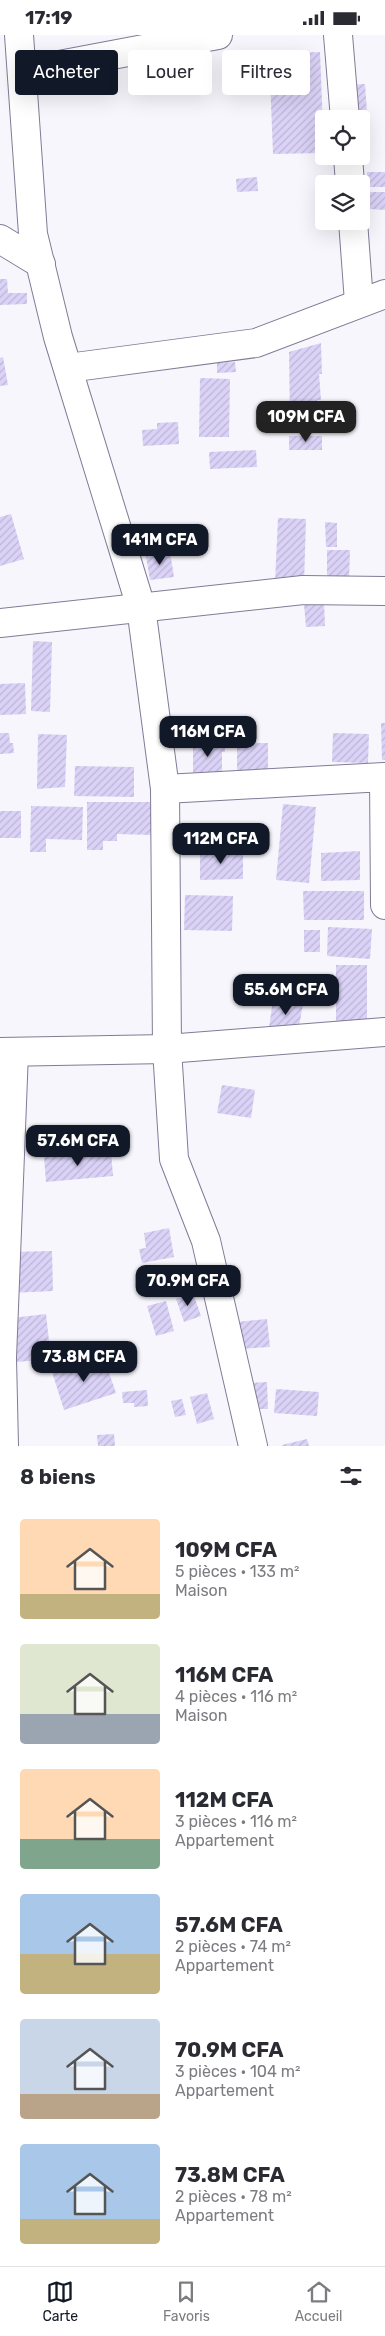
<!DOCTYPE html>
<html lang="fr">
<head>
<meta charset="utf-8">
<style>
	:root { --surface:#fff; --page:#f2f2f3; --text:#2b2b33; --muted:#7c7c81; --line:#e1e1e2; --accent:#111827 }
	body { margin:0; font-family:Rubik,sans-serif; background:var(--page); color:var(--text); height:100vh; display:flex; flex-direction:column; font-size:19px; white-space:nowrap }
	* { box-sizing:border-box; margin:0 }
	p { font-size:16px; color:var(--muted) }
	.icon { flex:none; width:28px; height:28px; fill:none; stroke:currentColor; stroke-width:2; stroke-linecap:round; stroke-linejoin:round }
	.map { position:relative; height:1411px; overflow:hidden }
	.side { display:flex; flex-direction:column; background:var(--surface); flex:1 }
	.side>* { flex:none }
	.top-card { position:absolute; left:15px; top:15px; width:355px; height:45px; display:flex; gap:10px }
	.buttons { position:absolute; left:315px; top:75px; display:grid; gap:10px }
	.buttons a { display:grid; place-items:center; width:55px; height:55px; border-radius:5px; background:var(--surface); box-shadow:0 5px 20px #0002; font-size:25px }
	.price { position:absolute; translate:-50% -42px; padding:0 11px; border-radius:10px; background:var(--accent); color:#fff; font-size:16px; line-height:32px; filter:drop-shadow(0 1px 2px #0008) }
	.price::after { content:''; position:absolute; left:50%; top:30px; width:15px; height:11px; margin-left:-8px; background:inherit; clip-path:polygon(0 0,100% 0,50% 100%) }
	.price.on { background:#222; color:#fff }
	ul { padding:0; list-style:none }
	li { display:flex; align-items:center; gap:15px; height:125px; padding:0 20px }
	li span { display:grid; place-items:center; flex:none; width:140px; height:100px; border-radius:5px; color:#555 }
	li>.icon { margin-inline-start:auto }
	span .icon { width:60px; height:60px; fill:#fffc; stroke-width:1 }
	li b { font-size:21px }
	h2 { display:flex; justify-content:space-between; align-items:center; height:60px; padding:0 20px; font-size:21px }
	.pill { padding:0 18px; border-radius:5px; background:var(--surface); box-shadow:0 5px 20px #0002; font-size:18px; line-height:45px }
	.pill.on { background:var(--accent); color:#fff }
	.status { display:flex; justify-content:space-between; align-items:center; height:35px; padding:0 25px; background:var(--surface); direction:ltr }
	.status svg { height:14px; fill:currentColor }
	.dock { display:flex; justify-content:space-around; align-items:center; height:70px; border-top:1px solid var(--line); background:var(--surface); font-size:14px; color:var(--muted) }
	.dock a { display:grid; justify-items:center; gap:2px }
	.dock .on { color:var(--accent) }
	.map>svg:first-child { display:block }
	.building { fill:url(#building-hatch) }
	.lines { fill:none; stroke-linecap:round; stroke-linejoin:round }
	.minor-casing { stroke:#817b96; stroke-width:30 }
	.minor { stroke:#fff; stroke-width:28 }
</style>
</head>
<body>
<div class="status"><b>17:19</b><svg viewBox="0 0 49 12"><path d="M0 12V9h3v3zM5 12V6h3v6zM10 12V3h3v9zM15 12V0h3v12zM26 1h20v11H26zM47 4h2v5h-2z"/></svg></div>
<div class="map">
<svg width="385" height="1411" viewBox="0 0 385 1411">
	<defs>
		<pattern id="building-hatch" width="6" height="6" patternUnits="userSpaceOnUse" patternTransform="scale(1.25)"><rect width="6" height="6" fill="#dbd3f7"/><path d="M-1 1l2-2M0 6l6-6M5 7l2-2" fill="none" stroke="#bcb5d4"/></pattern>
	</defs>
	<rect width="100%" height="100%" fill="#f7f6fc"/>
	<g class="building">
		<polygon points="320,17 324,118 273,119 269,19"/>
		<polygon points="365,49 367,77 349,79 346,50"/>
		<polygon points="367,137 385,137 385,152 366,152"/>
		<polygon points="257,142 258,156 237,157 236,144"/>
		<polygon points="370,157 385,157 385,175 370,174"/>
		<polygon points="0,244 7,244 8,258 27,258 27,269 0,270"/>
		<polygon points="321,308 322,339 319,339 321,365 317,365 317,375 321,375 321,385 290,385 289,317"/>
		<polygon points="3,322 8,350 0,351 0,323"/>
		<polygon points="235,327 236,337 217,338 217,328"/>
		<polygon points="200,343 230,344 229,402 199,402"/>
		<polygon points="178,387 179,409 143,411 142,395 157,394 157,388"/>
		<rect x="289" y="401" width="33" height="14"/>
		<polygon points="256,415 257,432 210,434 209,417"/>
		<polygon points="11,479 24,524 0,531 0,482"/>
		<polygon points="278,483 306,484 304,549 275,547"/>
		<polygon points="325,487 337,488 337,512 326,512"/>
		<polygon points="327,515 350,515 349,545 327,545"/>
		<polygon points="170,517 174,542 150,545 146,521"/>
		<polygon points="324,568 325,591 306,592 304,569"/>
		<polygon points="33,606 52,607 50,677 31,676"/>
		<polygon points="25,648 26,679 0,680 0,649"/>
		<polygon points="381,688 385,688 385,725 382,725"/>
		<polygon points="0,698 9,698 10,708 13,708 14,718 0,719"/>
		<polygon points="333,698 369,699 368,728 332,727"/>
		<polygon points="38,699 67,700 65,752 37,754"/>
		<polygon points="212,701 225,701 225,717 222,717 222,743 193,743 193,705 212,705"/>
		<polygon points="237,708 268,708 268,737 237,739"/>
		<polygon points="75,731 134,732 134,762 74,761"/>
		<polygon points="87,767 151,767 151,800 117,799 117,806 103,806 103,815 87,815"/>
		<polygon points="283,769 316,772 309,848 276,845"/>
		<polygon points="31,771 83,772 82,805 46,804 46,817 30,817"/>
		<rect x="0" y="776" width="21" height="27"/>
		<polygon points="200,815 243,815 243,844 200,845"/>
		<polygon points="360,816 360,845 321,846 321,818"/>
		<polygon points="303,856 364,856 364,885 304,885"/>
		<polygon points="185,860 233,861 232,896 184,895"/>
		<polygon points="328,892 372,894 370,924 327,921"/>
		<rect x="304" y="895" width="16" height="22"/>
		<rect x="336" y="930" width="31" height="59"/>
		<polygon points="273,965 303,969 298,997 269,993"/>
		<polygon points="222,1050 255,1055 251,1083 217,1078"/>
		<polygon points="111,1117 113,1141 46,1147 44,1122"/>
		<polygon points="169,1193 174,1222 142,1228 139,1214 146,1213 144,1198"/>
		<polygon points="52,1216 53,1256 10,1258 8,1217"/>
		<polygon points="193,1258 201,1281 184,1287 176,1264"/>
		<polygon points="166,1266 174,1296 156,1301 147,1271"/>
		<polygon points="46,1279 51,1324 17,1327 12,1283"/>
		<polygon points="267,1284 270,1312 239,1314 237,1287"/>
		<polygon points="103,1320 116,1358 64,1375 52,1337"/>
		<polygon points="267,1347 268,1374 252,1374 251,1348"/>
		<polygon points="276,1354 319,1357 317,1381 274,1378"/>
		<polygon points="147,1355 148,1371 134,1372 134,1368 123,1368 122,1357"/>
		<polygon points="207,1358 214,1384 197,1389 190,1362"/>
		<polygon points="182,1364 186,1380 175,1382 171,1366"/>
		<polygon points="114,1399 115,1411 98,1411 97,1400"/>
		<polygon points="307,1404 309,1411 282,1411 282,1410"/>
	</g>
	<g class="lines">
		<g class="minor-casing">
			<g id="minor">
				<polyline points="19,0 33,199 58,302 141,572 165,754 167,1014 174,1124 206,1206 253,1411"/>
				<polyline points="338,0 345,84"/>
				<polyline points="22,37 218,0"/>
				<polyline points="348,121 350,149"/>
				<polyline points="353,186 359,267"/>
				<polyline points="0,204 41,229"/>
				<polyline points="68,333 256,308 385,259"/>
				<polyline points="0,588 303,555 385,556"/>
				<polyline points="165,754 384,742 385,870"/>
				<polyline points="0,1017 167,1014 385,997"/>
				<polyline points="4,1411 2,1323 14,1017"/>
			</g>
		</g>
		<use href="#minor" class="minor"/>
	</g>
</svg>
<div class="buttons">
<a><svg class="icon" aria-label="locate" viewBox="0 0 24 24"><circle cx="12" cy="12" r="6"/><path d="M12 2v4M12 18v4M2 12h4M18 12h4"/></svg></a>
<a><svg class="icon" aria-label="layers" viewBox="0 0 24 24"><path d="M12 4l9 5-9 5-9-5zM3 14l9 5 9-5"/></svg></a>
</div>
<b class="price on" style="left:306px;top:408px">109M CFA</b>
<b class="price" style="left:160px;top:531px">141M CFA</b>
<b class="price" style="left:208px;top:723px">116M CFA</b>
<b class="price" style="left:221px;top:830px">112M CFA</b>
<b class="price" style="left:286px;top:981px">55.6M CFA</b>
<b class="price" style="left:78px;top:1132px">57.6M CFA</b>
<b class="price" style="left:188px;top:1272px">70.9M CFA</b>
<b class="price" style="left:84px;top:1348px">73.8M CFA</b>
<div class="top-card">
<a class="pill on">Acheter</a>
<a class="pill">Louer</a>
<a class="pill">Filtres</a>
</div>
</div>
<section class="side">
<h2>8 biens<svg class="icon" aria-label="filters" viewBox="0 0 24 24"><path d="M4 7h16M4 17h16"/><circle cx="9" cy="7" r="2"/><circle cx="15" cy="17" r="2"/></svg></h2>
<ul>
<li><span style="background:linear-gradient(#ffd9b3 75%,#c2b280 0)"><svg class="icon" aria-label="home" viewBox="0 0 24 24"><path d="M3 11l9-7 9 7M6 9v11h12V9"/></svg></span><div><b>109M CFA</b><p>5 pièces · 133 m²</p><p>Maison</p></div></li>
<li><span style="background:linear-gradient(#dfe7d0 70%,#9aa5b1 0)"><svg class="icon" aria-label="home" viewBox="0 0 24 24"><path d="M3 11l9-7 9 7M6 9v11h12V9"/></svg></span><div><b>116M CFA</b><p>4 pièces · 116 m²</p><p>Maison</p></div></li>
<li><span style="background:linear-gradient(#ffd9b3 70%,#7fa58c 0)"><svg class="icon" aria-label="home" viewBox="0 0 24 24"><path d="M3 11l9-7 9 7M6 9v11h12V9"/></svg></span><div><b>112M CFA</b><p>3 pièces · 116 m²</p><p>Appartement</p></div></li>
<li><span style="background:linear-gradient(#a9c7e8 60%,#c2b280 0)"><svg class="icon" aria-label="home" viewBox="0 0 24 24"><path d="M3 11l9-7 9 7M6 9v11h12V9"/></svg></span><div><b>57.6M CFA</b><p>2 pièces · 74 m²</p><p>Appartement</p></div></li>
<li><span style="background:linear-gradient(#c9d6e8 75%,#b9a48a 0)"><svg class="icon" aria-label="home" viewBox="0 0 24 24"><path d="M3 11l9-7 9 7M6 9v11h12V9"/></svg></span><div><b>70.9M CFA</b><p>3 pièces · 104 m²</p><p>Appartement</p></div></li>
<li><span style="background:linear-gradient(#a9c7e8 75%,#c2b280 0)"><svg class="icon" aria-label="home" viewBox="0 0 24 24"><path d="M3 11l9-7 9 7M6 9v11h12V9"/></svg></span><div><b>73.8M CFA</b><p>2 pièces · 78 m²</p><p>Appartement</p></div></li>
</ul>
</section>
<nav class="dock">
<a class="on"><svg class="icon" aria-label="map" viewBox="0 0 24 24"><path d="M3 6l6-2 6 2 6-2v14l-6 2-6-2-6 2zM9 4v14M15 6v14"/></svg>Carte</a>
<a><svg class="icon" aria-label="saved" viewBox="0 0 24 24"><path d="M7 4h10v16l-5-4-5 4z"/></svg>Favoris</a>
<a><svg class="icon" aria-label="home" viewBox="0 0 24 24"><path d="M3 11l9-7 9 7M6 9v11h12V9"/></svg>Accueil</a>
</nav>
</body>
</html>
